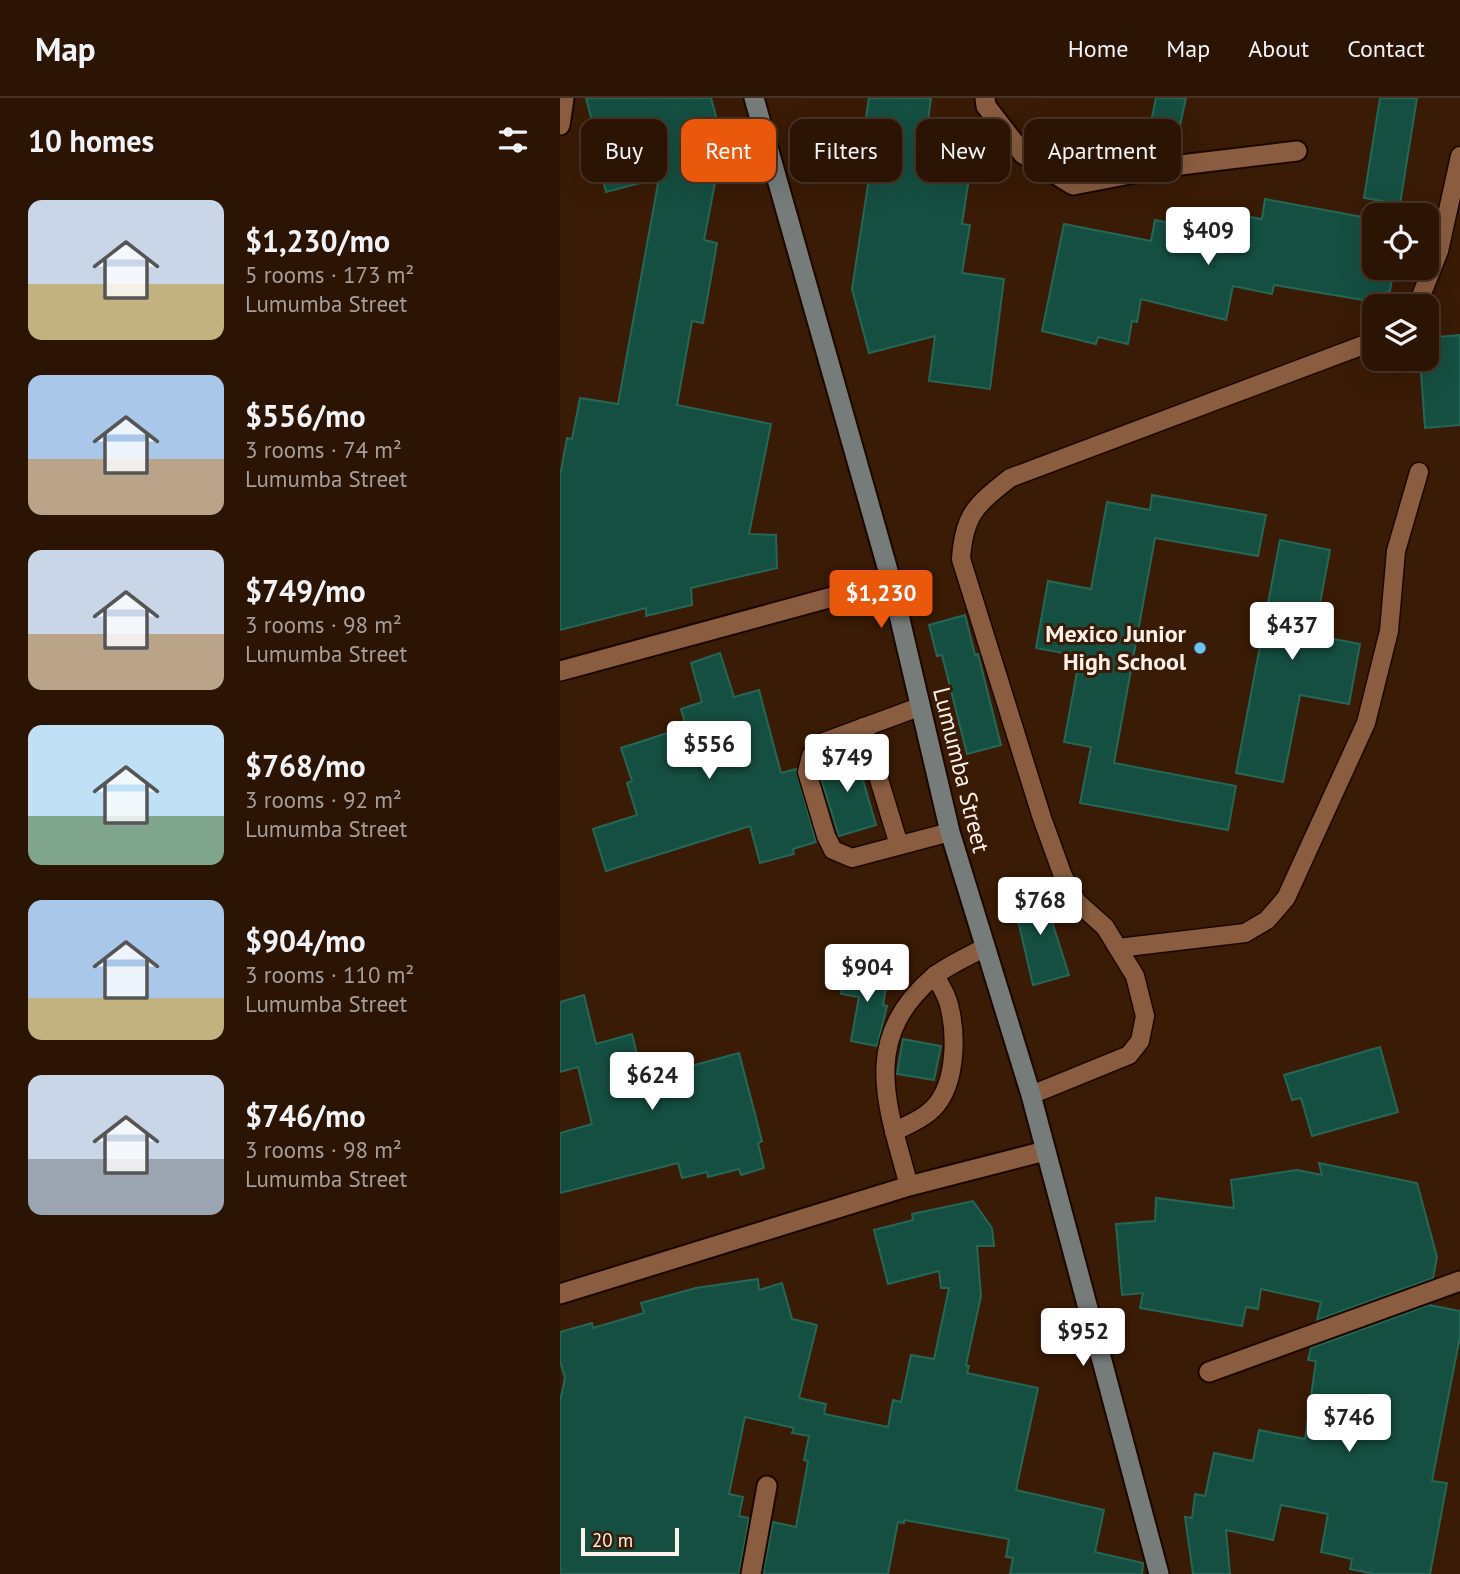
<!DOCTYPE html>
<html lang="en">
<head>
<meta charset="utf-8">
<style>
	:root { --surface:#2c1404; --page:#341d0e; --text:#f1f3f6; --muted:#a69e9a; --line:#483326; --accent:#ea580c }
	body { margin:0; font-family:"PT Sans",sans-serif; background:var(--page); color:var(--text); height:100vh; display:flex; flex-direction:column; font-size:26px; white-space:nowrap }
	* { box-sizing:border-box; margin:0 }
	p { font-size:23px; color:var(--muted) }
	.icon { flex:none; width:38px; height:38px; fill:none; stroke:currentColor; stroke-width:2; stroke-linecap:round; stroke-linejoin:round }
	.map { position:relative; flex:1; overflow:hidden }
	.side { display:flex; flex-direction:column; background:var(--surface); width:560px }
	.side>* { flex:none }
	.banner { position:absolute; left:21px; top:21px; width:665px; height:63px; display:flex; gap:14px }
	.tools { position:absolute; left:802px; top:105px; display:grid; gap:14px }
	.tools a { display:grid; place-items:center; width:77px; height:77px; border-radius:14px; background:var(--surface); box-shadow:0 7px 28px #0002,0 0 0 2px var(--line); font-size:35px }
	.scale { position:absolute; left:21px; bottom:18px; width:98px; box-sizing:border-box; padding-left:7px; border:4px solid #fcf1eb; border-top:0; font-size:19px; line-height:24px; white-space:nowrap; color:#fcf1eb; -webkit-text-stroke:5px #3a1b05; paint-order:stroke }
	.price { position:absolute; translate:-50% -60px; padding:0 16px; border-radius:7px; background:#fff; color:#222; font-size:23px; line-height:46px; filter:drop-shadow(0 2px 4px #0008) }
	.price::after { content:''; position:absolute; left:50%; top:42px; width:21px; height:16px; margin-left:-10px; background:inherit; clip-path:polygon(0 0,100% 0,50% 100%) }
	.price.current { background:var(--accent); color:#fff }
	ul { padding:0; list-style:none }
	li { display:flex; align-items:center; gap:21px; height:175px; padding:0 28px }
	li span { display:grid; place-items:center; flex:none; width:196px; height:140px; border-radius:14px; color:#555 }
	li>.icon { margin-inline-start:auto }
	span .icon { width:84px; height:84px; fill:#fffc; stroke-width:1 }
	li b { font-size:30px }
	h2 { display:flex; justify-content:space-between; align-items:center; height:84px; padding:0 28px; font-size:30px }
	.chip { padding:0 24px; border-radius:14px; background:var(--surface); box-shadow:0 7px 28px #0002,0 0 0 2px var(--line); font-size:24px; line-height:63px }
	.chip.current { background:var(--accent); color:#fff }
	header { display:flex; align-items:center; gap:42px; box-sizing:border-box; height:98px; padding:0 35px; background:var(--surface); border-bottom:2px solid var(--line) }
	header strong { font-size:33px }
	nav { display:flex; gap:38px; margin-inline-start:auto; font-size:24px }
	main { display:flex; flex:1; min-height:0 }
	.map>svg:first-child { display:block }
	.building { fill:#154f41; stroke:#256756; stroke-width:2 }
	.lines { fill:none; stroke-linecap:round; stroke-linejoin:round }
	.service-casing { stroke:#1c0700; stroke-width:21 }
	.minor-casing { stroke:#1c0700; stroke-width:23 }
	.tertiary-casing { stroke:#1c0700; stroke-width:23 }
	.secondary-casing { stroke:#1c0700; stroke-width:23 }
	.service { stroke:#8a5d40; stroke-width:18 }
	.minor { stroke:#8a5d40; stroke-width:19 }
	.tertiary { stroke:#8a5d40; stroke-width:19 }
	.secondary { stroke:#767c79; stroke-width:19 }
	.poi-dot { fill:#6ac3f1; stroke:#3a1b05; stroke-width:2.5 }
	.labels { text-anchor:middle; stroke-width:6; stroke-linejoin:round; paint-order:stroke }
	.poi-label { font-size:24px; font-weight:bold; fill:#fcf1eb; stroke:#3a1b05; text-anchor:end }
	.street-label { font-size:24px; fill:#fcf1eb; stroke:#3a1b05 }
</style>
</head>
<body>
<header>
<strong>Map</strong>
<nav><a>Home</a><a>Map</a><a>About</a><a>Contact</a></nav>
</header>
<main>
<section class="side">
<h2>10 homes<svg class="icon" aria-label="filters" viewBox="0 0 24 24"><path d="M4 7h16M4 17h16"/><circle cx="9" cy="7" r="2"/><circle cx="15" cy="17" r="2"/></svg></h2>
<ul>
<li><span style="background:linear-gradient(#c9d6e8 60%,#c2b280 0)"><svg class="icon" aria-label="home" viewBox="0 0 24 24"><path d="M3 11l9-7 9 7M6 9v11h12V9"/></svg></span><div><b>$1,230/mo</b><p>5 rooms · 173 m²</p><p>Lumumba Street</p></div></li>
<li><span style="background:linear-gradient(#a9c7e8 60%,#b9a48a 0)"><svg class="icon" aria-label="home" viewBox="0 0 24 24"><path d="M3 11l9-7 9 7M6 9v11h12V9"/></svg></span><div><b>$556/mo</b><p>3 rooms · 74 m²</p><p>Lumumba Street</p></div></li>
<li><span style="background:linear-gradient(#c9d6e8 60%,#b9a48a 0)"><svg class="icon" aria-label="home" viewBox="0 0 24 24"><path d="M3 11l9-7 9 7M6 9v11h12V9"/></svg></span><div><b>$749/mo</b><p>3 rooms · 98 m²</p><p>Lumumba Street</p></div></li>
<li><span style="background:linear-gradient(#bfe0f5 65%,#7fa58c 0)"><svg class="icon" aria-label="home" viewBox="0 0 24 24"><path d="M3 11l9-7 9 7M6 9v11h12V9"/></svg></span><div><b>$768/mo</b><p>3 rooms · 92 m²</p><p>Lumumba Street</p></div></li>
<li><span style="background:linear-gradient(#a9c7e8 70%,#c2b280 0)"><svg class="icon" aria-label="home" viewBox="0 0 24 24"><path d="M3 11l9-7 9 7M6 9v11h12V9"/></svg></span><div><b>$904/mo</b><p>3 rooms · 110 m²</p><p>Lumumba Street</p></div></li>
<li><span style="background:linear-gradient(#c9d6e8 60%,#9aa5b1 0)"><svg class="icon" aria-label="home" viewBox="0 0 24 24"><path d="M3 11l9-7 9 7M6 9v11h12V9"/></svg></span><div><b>$746/mo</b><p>3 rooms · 98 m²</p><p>Lumumba Street</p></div></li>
</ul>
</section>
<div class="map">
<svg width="900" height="1476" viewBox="0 0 900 1476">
	<rect width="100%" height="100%" fill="#3a1b05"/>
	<g class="building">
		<polygon points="26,0 151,0 168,62 159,64 144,142 157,145 143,225 132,223 117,307 211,326 189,436 216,437 217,470 131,490 132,507 86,518 86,510 0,532 0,378 7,340 12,341 20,300 58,306 99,80 46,94 29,28 33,27"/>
		<polygon points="309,0 371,0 364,53 412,60 402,126 410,127 402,175 444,181 430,291 369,283 375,238 309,255 292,191 315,41 303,39"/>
		<polygon points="596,0 626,0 614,55 594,59 584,57"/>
		<polygon points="820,0 857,0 840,106 804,100"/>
		<polygon points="705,101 814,121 814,170 834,170 830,193 803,202 714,187 712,196 673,188 666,222 581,201 577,224 572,223 568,246 538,239 536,246 482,233 504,126 591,143 595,122 652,133 656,113 702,121"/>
		<polygon points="900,237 900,327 865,330 860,261 866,261 866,240"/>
		<polygon points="592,397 706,417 698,458 595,440 554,665 676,688 668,732 520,705 531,649 504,644 520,558 476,550 488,483 531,491 547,404 590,412"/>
		<polygon points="720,442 770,452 754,537 800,546 789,606 740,597 723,684 676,675"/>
		<polygon points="405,517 415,557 418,556 441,647 407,656 382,557 377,558 369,527"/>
		<polygon points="160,555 174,599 199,592 221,675 236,671 256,744 233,751 234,756 200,765 190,728 46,773 33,731 77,717 67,685 72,683 61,650 126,629 121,611 142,604 131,565"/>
		<polygon points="295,654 316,727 279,738 259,674 261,664"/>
		<polygon points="480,786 509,877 473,887 457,818 463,816 457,793"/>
		<polygon points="285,870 328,877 323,907 327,908 317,948 291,943 299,899 281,896"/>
		<polygon points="24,897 36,946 72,936 83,981 179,955 202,1043 198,1045 204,1070 181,1077 179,1071 148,1079 147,1074 122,1080 118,1065 0,1095 0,1035 32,1026 18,969 0,974 0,904"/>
		<polygon points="343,941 381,948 374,982 337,976"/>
		<polygon points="820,949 838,1014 752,1038 741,1000 732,1002 724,977"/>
		<polygon points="759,1065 857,1085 877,1159 873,1180 757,1222 761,1204 701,1191 698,1211 686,1209 682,1228 580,1210 583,1195 562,1197 556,1126 595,1123 596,1100 674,1110 671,1082 737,1072 762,1077"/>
		<polygon points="413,1103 432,1130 434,1148 417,1148 421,1198 406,1267 409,1268 407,1275 478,1290 456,1392 544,1412 535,1454 583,1465 582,1476 450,1476 453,1460 446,1459 449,1441 344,1422 344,1425 338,1424 328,1476 203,1476 213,1424 236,1429 248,1363 244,1362 249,1338 232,1335 234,1330 185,1319 169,1396 183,1399 179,1418 189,1420 179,1476 0,1476 0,1303 5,1280 0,1263 0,1234 32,1225 33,1230 84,1215 81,1205 136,1190 198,1181 199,1192 222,1185 232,1221 257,1227 239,1300 266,1306 264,1316 328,1329 333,1302 341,1304 351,1257 374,1261 389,1190 381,1190 379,1173 328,1186 314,1132 353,1122 352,1116"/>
		<polygon points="869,1207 900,1213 900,1238 872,1383 887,1385 870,1476 815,1476 790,1471 792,1461 761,1454 768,1416 721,1407 713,1442 666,1432 670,1476 633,1476 625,1419 632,1420 635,1396 645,1398 654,1355 693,1363 699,1332 745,1341 756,1263 748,1262 751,1250"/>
	</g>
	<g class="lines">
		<g class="service-casing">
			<g id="service">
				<polyline points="857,208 879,153 900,58"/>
				<polyline points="359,609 261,645 251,658 247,674 266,738 273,752 292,760 390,734"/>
				<polyline points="303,629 339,747"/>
				<polyline points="558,850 685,835 707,822 726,800 806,625 829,533 836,453 859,374"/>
				<path d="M471 997 569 957 580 943 585 918 575 878 545 829 517 804 503 778 482 720 401 461C404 416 416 407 450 380L814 243"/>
				<path d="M334 1034C345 1028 358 1023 368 1015 397 993 397 938 389 907 387 897 380 887 375 877"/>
				<path d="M349 1088C328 1009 299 942 373 879 388 867 408 859 425 849"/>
			</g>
		</g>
		<g class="minor-casing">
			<g id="minor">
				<polyline points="425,0 426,8 463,56 513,87 612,68 737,53"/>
				<polyline points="0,27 4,0"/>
				<polyline points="0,573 331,483"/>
				<polyline points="649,1274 900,1183"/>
				<polyline points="191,1476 207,1388"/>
			</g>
		</g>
		<g class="tertiary-casing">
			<polyline id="tertiary" points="0,1196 349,1088 485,1053"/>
		</g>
		<g class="secondary-casing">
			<polyline id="secondary" points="194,0 331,483 390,734 471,997 599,1476"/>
		</g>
		<use href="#service" class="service"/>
		<use href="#minor" class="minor"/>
		<use href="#tertiary" class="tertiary"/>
		<use href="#secondary" class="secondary"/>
	</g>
	<circle class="poi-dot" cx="640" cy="550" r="7"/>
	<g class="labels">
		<g class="poi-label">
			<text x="626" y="544">Mexico Junior<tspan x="626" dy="28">High School</tspan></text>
		</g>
		<g class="street-label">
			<text transform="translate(401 672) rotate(76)" y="8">Lumumba Street</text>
		</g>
	</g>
</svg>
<div class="tools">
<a><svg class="icon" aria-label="locate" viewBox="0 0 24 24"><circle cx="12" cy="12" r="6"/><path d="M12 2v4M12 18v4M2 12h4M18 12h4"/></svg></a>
<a><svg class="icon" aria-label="layers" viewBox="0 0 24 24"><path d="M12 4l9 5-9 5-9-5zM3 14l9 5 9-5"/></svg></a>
</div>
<div class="scale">20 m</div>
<b class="price" style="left:648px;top:169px">$409</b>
<b class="price current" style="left:321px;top:532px">$1,230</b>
<b class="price" style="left:732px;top:564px">$437</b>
<b class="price" style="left:149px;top:683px">$556</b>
<b class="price" style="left:287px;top:696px">$749</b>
<b class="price" style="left:480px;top:839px">$768</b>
<b class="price" style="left:307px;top:906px">$904</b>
<b class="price" style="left:92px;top:1014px">$624</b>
<b class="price" style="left:523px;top:1270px">$952</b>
<b class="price" style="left:789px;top:1356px">$746</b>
<div class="banner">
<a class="chip">Buy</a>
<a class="chip current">Rent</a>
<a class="chip">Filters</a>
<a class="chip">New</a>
<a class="chip">Apartment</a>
</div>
</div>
</main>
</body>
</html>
